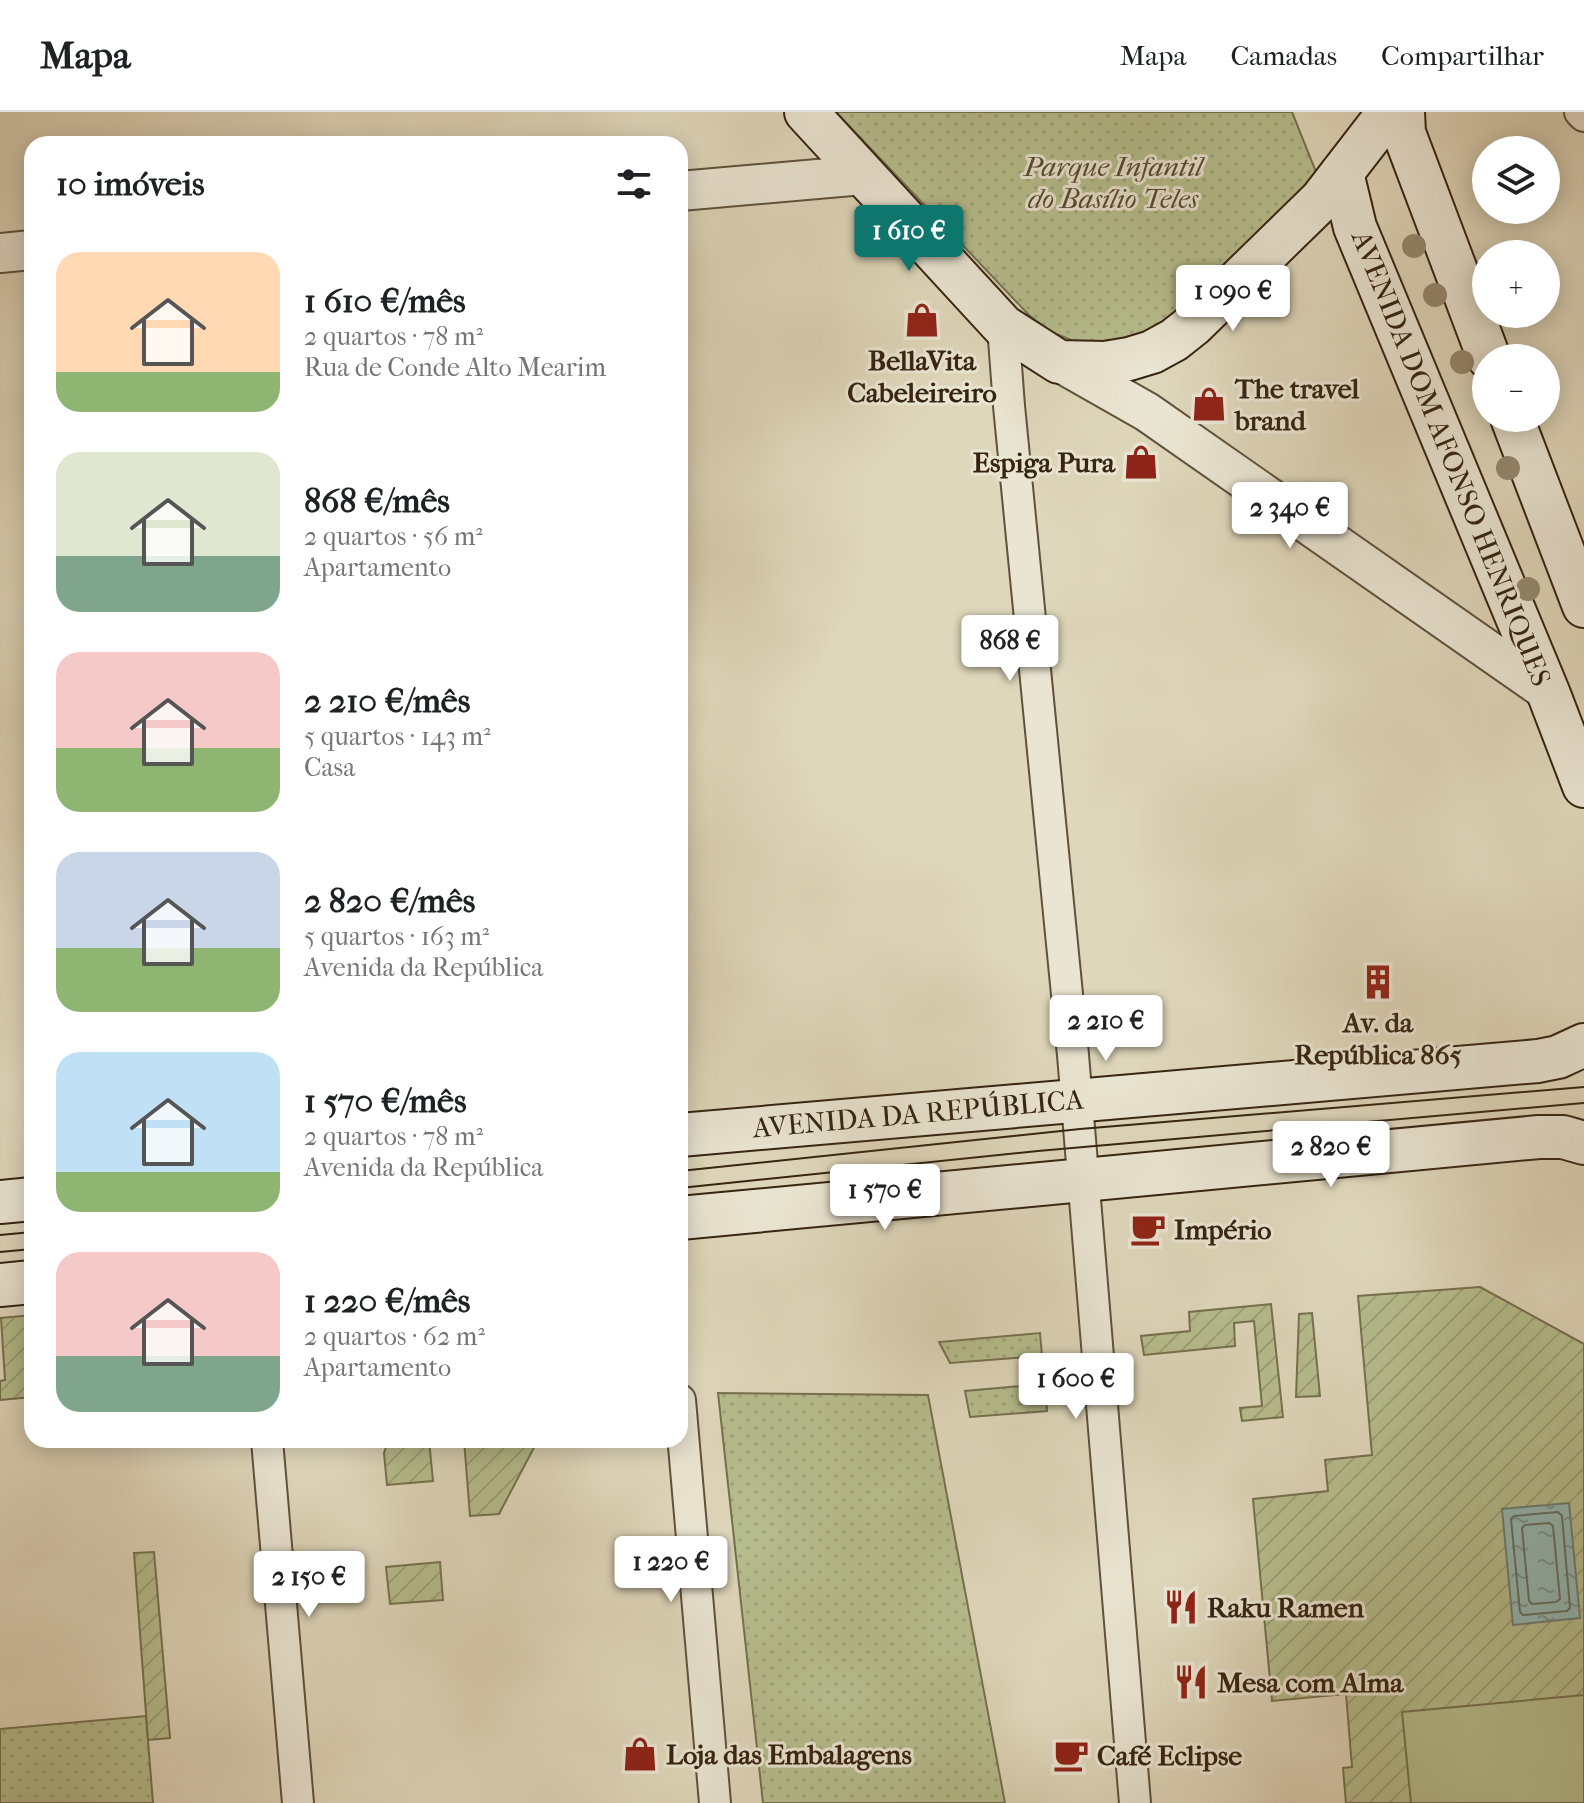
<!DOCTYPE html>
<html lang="pt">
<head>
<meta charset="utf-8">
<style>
	:root { --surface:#fff; --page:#f6f6f6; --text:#202124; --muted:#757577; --line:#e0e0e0; --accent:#0f766e }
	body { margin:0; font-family:"IM FELL French Canon",serif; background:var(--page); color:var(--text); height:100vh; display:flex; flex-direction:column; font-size:30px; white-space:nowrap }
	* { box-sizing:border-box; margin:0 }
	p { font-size:26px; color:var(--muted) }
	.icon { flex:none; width:44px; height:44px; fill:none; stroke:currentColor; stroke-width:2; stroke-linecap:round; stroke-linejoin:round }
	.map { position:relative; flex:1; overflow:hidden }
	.details { position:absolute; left:24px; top:24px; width:664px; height:1312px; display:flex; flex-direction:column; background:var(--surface); border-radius:24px; box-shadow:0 4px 20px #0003 }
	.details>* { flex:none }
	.controls { position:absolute; left:1472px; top:24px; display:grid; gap:16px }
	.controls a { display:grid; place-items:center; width:88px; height:88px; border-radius:50%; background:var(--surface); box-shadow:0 4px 20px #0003; font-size:40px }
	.price { position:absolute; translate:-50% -68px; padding:0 18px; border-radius:8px; background:#fff; color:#222; font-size:26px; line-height:52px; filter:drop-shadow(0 2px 4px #0008) }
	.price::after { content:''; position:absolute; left:50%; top:48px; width:24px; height:18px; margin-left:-12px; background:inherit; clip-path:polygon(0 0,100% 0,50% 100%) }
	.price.on { background:var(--accent); color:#fff }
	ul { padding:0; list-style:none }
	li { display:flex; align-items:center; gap:24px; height:200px; padding:0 32px }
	li span { display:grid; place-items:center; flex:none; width:224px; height:160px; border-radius:24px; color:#555 }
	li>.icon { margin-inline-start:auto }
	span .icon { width:96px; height:96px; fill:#fffc; stroke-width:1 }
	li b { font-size:34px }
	h2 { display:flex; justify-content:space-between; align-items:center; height:96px; padding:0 32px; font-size:34px }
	header { display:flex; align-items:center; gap:48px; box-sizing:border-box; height:112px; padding:0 40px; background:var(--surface); border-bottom:2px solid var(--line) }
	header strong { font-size:38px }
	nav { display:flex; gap:44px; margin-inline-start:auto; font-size:28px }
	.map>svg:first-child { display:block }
	.grass { fill:url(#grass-dots); stroke:#76704f; stroke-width:2 }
	.garden { fill:url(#garden-furrows); stroke:#76704f; stroke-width:2 }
	.pitch { fill:#b6bd8d; stroke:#76704f; stroke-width:2 }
	.water { fill:url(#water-ripples); stroke:#6e7d73; stroke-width:2 }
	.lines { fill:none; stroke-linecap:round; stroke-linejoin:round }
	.shore { stroke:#656e62; stroke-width:2 }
	.minor-casing { stroke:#60513c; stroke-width:34 }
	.tertiary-casing { stroke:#60513c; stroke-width:42 }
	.secondary-casing { stroke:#362411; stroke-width:46 }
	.minor { stroke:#eae5d3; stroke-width:30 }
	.tertiary { stroke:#eae5d3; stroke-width:38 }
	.secondary { stroke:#eae5d3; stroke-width:42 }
	.tram { stroke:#362411; stroke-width:2 }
	.tree { fill:#94896f }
	.labels { text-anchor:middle; stroke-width:6; stroke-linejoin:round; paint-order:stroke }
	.park-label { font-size:28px; font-style:italic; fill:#564a30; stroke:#eae5d3 }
	.poi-label { font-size:28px; font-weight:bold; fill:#362411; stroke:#eae5d3; text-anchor:start }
	.street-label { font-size:28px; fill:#362411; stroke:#eae5d3 }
</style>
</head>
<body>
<header>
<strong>Mapa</strong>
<nav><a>Mapa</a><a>Camadas</a><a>Compartilhar</a></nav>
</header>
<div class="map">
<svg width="1584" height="1691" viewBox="0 0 1584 1691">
	<defs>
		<pattern id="grass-dots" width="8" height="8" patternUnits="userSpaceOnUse" patternTransform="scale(2)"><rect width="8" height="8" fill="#b6bd8d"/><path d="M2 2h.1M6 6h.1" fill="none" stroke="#9da279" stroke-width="1.8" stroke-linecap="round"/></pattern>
		<pattern id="garden-furrows" width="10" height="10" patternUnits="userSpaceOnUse" patternTransform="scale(2)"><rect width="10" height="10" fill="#b6bd8d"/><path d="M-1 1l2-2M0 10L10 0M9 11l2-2" fill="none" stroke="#9da279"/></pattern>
		<pattern id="water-ripples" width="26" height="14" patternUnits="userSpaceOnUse" patternTransform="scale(2)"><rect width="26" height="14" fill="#94b8b4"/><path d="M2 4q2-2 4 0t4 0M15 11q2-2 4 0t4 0" fill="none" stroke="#7a9591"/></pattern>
	</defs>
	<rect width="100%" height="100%" fill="#dfd7bb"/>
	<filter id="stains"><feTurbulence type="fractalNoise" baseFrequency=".0025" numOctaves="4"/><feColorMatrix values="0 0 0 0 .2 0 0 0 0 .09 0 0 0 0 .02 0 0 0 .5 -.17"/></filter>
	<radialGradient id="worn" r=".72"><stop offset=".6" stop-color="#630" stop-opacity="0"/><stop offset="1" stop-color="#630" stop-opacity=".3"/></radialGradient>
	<g class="grass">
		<polygon points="836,0 1292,0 1318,65 1162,215 1108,232 1076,230 1049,219 1029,203"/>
		<polygon points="1040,1221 1042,1244 950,1251 939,1230"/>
		<polygon points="1045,1272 1047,1299 970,1305 965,1279"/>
		<polygon points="718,1281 928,1283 1005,1691 763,1691"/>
		<polygon points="146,1604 153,1691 0,1691 0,1617"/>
	</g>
	<g class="garden">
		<polygon points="1480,1175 1584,1232 1584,1691 1346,1691 1343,1656 1352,1655 1346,1582 1272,1589 1253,1387 1328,1379 1325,1348 1372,1343 1358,1184"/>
		<polygon points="1271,1192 1283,1305 1242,1309 1240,1296 1262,1294 1254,1209 1234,1211 1235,1234 1144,1243 1141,1224 1190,1219 1189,1200"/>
		<polygon points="1312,1201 1320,1284 1296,1285 1299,1202"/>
		<polygon points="32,1203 32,1285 0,1288 0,1269 5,1268 1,1206"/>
		<polygon points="429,1328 433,1369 387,1373 384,1341 388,1329"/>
		<polygon points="464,1328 538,1328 499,1402 470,1404"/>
		<polygon points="154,1440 170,1626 148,1628 134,1441"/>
		<polygon points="440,1450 443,1488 390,1492 386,1455"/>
	</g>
	<polygon class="pitch" points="1584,1583 1584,1691 1411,1691 1402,1600"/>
	<polygon class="water" points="1569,1391 1580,1506 1513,1513 1502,1397"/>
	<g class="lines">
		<g class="shore">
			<polygon points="1558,1400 1562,1404 1570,1496 1567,1499 1523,1503 1520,1500 1511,1407 1514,1404"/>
			<polygon points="1549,1411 1553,1414 1560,1487 1556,1490 1532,1492 1529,1489 1522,1416 1525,1413"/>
		</g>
		<g class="minor-casing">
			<g id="minor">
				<polyline points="1580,0 1584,4"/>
				<polyline points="1003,214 1009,294 1073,943 1135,1691"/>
				<polyline points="680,1288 715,1691"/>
				<polyline points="267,1328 298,1691"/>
			</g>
		</g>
		<g class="tertiary-casing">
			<g id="tertiary">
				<polyline points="680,79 863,63"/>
				<polyline points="0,141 32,138"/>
				<polyline points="1059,250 1147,300 1548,580"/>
			</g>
		</g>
		<g class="secondary-casing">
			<g id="secondary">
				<polyline points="806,0 1003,214 1059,250 1105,251 1129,247 1152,240 1174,228 1193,213 1321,88 1389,0"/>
				<polyline points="1403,0 1404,21 1489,246"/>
				<polyline points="1342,61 1355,115 1548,580 1584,674"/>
				<polyline points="1512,306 1584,494"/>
				<polyline points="680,1023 1538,949 1558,945 1584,933"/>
				<polyline points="0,1090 32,1087"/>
				<polyline points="680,1106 1539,1025 1563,1025 1584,1031"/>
				<polyline points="0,1173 32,1170"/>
			</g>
		</g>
		<use href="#minor" class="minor"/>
		<use href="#tertiary" class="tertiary"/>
		<use href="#secondary" class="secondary"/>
		<g class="tram">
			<polyline points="680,1059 1080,1017 1584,975"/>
			<polyline points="680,1076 1038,1039 1584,991"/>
			<polyline points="0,1123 32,1120"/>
			<polyline points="0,1140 32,1137"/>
		</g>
	</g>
	<g class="tree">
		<circle cx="1414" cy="134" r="12"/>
		<circle cx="1435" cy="183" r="12"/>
		<circle cx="1462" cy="250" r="12"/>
		<circle cx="1508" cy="356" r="12"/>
		<circle cx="1528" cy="477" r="12"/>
	</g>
	<defs>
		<g id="shop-bare" transform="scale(2.76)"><path d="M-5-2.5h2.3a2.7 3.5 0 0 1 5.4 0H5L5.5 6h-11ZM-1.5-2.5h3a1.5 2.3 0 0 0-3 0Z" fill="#8f2418" stroke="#eae5d3" stroke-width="2.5" paint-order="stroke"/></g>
		<g id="building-bare" transform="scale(2.76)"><path d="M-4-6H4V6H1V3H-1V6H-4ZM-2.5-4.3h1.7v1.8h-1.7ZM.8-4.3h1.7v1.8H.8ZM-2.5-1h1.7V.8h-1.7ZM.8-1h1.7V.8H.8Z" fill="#8f2418" stroke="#eae5d3" stroke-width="2.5" paint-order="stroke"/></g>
		<g id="cafe-bare" transform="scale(2.76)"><path d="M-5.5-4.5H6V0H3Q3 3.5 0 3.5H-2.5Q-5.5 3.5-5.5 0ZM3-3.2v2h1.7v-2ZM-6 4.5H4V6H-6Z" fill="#8f2418" stroke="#eae5d3" stroke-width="2.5" paint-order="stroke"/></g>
		<g id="restaurant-bare" transform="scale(2.76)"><path d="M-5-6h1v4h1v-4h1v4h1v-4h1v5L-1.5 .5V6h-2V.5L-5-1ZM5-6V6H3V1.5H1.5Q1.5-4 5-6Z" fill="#8f2418" stroke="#eae5d3" stroke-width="2.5" paint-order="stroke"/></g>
	</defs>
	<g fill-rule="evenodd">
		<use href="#shop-bare" x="922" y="208"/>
		<use href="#shop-bare" x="1209" y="292"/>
		<use href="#shop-bare" x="1141" y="350"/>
		<use href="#building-bare" x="1378" y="870"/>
		<use href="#cafe-bare" x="1148" y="1117"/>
		<use href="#restaurant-bare" x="1181" y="1495"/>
		<use href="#restaurant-bare" x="1191" y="1570"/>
		<use href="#shop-bare" x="640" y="1642"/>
		<use href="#cafe-bare" x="1071" y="1643"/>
	</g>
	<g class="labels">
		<g class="park-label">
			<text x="1113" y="64">Parque Infantil<tspan x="1113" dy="32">do Basílio Teles</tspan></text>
		</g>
		<g class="poi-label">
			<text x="922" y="258" text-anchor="middle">BellaVita<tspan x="922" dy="32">Cabeleireiro</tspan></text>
			<text x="1235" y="286">The travel<tspan x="1235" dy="32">brand</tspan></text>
			<text x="1115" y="360" text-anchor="end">Espiga Pura</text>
			<text x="1378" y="920" text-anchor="middle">Av. da<tspan x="1378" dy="32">República 865</tspan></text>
			<text x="1174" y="1127">Império</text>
			<text x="1207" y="1505">Raku Ramen</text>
			<text x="1217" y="1580">Mesa com Alma</text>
			<text x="666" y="1652">Loja das Embalagens</text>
			<text x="1097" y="1653">Café Eclipse</text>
		</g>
		<g class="street-label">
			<text transform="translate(1452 346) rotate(68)" y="10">AVENIDA DOM AFONSO HENRIQUES</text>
			<text transform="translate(918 1001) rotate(-5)" y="10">AVENIDA DA REPÚBLICA</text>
		</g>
	</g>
	<rect width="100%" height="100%" filter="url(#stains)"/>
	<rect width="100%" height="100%" fill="url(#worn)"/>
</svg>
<div class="controls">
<a><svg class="icon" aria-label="layers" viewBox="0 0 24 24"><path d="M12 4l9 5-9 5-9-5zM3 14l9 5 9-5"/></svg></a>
<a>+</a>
<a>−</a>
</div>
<b class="price on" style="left:909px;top:161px">1 610 €</b>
<b class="price" style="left:1233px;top:221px">1 090 €</b>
<b class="price" style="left:1290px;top:438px">2 340 €</b>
<b class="price" style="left:1010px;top:571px">868 €</b>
<b class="price" style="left:1106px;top:951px">2 210 €</b>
<b class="price" style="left:1331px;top:1077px">2 820 €</b>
<b class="price" style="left:885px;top:1120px">1 570 €</b>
<b class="price" style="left:1076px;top:1309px">1 600 €</b>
<b class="price" style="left:671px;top:1492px">1 220 €</b>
<b class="price" style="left:309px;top:1507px">2 150 €</b>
<section class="details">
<h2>10 imóveis<svg class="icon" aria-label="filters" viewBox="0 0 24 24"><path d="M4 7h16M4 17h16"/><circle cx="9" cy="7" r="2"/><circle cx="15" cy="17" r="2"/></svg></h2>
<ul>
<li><span style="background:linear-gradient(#ffd9b3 75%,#8fb573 0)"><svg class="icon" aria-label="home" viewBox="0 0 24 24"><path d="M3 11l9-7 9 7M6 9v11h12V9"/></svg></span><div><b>1 610 €/mês</b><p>2 quartos · 78 m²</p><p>Rua de Conde Alto Mearim</p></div></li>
<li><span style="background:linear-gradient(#dfe7d0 65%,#7fa58c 0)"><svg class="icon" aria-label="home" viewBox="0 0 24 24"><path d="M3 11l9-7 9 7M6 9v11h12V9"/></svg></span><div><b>868 €/mês</b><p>2 quartos · 56 m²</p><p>Apartamento</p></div></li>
<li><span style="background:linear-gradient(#f6c9c9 60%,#8fb573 0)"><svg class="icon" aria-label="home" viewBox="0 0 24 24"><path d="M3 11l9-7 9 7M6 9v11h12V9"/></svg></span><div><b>2 210 €/mês</b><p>5 quartos · 143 m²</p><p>Casa</p></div></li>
<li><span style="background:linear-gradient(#c9d6e8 60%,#8fb573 0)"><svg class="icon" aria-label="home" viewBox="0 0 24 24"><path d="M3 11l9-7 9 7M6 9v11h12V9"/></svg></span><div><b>2 820 €/mês</b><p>5 quartos · 163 m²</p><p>Avenida da República</p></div></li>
<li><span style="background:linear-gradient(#bfe0f5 75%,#8fb573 0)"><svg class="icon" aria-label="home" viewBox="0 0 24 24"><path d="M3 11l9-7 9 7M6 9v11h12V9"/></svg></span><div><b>1 570 €/mês</b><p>2 quartos · 78 m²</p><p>Avenida da República</p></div></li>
<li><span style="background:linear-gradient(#f6c9c9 65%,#7fa58c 0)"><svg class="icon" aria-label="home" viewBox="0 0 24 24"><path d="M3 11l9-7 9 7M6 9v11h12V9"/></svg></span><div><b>1 220 €/mês</b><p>2 quartos · 62 m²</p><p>Apartamento</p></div></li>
</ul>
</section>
</div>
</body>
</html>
